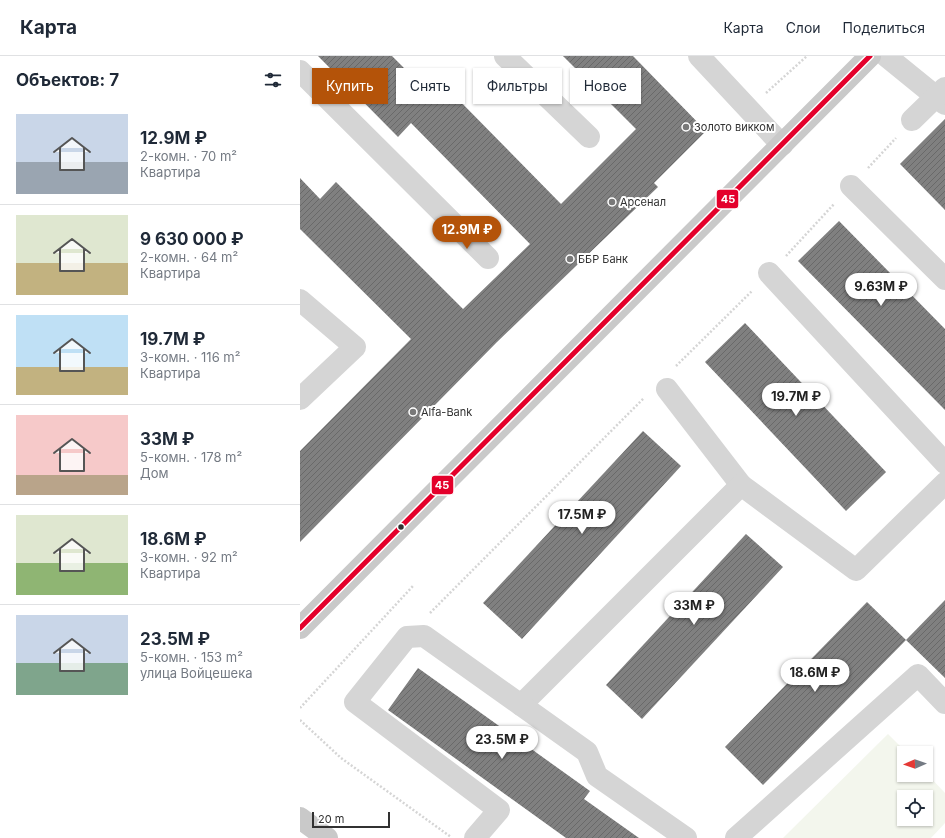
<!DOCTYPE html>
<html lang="ru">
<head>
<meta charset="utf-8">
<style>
	:root { --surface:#fff; --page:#f2f2f3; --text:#1f2937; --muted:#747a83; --line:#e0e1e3; --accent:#b45309 }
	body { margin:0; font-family:Inter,sans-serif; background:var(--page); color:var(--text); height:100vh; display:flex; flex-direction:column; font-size:15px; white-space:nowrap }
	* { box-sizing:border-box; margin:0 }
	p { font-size:13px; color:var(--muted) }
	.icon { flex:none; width:22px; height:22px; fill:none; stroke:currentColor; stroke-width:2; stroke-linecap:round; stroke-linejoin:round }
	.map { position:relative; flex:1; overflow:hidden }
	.sheet { display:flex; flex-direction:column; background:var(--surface); width:300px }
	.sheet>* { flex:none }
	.hud { position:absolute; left:12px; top:12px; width:380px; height:36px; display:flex; gap:8px }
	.needle { width:26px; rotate:268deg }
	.controls { position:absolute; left:597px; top:690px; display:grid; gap:8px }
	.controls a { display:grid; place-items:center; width:36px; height:36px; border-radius:0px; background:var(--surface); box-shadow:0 1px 3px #0004; font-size:20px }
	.scale { position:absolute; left:12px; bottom:10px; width:78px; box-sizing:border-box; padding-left:4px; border:2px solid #313131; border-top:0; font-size:11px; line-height:14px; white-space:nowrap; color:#313131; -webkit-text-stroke:3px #fff; paint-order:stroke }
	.price { position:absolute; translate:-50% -34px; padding:0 9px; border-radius:14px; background:#fff; color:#222; font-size:13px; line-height:26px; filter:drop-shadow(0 1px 2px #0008) }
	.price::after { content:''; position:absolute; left:50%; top:24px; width:12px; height:9px; margin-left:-6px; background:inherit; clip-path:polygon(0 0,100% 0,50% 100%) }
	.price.active { background:var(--accent); color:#fff }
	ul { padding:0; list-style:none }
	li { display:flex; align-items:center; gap:12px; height:100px; padding:0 16px }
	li+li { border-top:1px solid var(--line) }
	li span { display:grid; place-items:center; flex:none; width:112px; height:80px; border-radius:0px; color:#555 }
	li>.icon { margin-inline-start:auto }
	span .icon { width:48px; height:48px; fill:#fffc; stroke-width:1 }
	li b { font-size:17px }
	h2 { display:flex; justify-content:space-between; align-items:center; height:48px; padding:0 16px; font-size:17px }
	.chip { padding:0 14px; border-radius:0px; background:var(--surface); box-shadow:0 1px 3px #0004; font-size:14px; line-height:36px }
	.chip.active { background:var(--accent); color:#fff }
	header { display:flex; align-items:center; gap:24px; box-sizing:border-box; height:56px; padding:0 20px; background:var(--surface); border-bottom:1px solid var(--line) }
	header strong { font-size:19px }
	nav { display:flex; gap:22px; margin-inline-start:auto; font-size:14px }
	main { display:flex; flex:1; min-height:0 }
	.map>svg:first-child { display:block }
	.park { fill:#f3f6ed; fill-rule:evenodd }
	.building { fill:url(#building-hatch) }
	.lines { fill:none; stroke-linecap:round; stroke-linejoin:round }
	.path { stroke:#d5d5d5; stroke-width:2.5; stroke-dasharray:2 2; stroke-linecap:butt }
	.minor { stroke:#d5d5d5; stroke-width:22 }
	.major { stroke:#c9c9c9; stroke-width:22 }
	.bus-1-casing { stroke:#fff; stroke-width:8 }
	.bus-1 { stroke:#e4002b; stroke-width:5 }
	.poi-dot { fill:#797979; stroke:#fff; stroke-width:1.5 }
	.bus-dot { fill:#313131; stroke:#fff; stroke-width:1.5 }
	.labels { text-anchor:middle; stroke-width:4; stroke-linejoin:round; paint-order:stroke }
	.poi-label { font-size:11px; fill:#313131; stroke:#fff; text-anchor:start }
	.line-badge { stroke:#fff; stroke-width:1.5 }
	.badge-label { font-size:11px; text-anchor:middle; font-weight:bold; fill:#fff }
</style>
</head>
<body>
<header>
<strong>Карта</strong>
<nav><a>Карта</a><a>Слои</a><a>Поделиться</a></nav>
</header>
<main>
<section class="sheet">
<h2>Объектов: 7<svg class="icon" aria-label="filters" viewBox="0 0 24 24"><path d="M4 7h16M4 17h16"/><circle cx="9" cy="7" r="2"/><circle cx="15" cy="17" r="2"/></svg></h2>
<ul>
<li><span style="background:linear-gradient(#c9d6e8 60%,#9aa5b1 0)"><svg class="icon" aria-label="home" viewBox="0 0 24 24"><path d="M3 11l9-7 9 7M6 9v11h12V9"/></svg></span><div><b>12.9M ₽</b><p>2-комн. · 70 m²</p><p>Квартира</p></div></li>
<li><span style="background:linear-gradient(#dfe7d0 60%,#c2b280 0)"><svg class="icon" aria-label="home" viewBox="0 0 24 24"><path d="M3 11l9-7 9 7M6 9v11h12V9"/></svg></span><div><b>9 630 000 ₽</b><p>2-комн. · 64 m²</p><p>Квартира</p></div></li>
<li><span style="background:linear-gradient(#bfe0f5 65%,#c2b280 0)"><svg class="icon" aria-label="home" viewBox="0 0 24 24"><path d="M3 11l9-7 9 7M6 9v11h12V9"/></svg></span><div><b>19.7M ₽</b><p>3-комн. · 116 m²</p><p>Квартира</p></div></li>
<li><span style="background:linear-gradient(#f6c9c9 75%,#b9a48a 0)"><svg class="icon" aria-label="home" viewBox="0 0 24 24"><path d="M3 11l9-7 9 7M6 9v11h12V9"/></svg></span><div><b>33M ₽</b><p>5-комн. · 178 m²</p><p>Дом</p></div></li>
<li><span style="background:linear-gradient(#dfe7d0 60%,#8fb573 0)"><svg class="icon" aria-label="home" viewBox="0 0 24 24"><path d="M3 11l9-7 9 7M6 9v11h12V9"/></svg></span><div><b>18.6M ₽</b><p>3-комн. · 92 m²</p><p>Квартира</p></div></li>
<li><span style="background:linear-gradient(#c9d6e8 60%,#7fa58c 0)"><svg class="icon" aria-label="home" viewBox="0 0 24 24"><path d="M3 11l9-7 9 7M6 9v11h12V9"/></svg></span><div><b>23.5M ₽</b><p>5-комн. · 153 m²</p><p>улица Войцешека</p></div></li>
</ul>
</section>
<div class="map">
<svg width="645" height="782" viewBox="0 0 645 782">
	<defs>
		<pattern id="building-hatch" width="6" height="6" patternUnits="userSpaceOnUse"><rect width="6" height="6" fill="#808080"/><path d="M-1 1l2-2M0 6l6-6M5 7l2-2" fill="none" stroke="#696969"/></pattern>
	</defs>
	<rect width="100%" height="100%" fill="#fff"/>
	<path class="park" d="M588 678 607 697H604V719H626V717L645 737V767L631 782H483ZM604 741H626V763H604Z"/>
	<g class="building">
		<polygon points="18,0 92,0 135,43 147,32 261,148 336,73 263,0 333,0 406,75 354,127 358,131 197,286 0,486 0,395 111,283 0,173 0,122 20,143 36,126 163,253 230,188 111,67 98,81"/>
		<polygon points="645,63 645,154 600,108"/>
		<polygon points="539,165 645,273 645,354 498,205"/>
		<polygon points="445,267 586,416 546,455 405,306"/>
		<polygon points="343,375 381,410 222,583 183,547"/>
		<polygon points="446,478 483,511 342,663 306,629"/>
		<polygon points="645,544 645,622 606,584"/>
		<polygon points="567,546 606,584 463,729 425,691"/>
		<polygon points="118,612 290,735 284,743 339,782 266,782 88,654"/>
	</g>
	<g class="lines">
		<g class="path">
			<polyline points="466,37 507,0"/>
			<polyline points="568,112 596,82"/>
			<polyline points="486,200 534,148"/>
			<polyline points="376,310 452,235"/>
			<polyline points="130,557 344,342"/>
			<polyline points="0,652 113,530"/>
			<polyline points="0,664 41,702 151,781"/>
		</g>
		<g class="minor">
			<polyline points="205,0 289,81"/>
			<polyline points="399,0 482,89"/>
			<polyline points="586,0 645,48"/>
			<polyline points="0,15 188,202"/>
			<polyline points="612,64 645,32"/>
			<polyline points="551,130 645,223"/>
			<polyline points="469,217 645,407"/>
			<polyline points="0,244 55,291 0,343"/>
			<polyline points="367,333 441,429"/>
			<polyline points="221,649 441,429 556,514 645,427"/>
			<polyline points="175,782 199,754 55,646 107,581 124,580 287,696 297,720 386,782"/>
			<polyline points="436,782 618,619 645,647"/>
		</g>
		<g class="major">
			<polyline points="0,572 570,0"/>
			<polyline points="0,762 27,782"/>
		</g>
		<g class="bus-1-casing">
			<polyline id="bus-1" points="0,572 570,0"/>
		</g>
		<use href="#bus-1" class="bus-1"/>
	</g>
	<g class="poi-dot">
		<circle cx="386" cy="71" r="4"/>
		<circle cx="312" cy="146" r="4"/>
		<circle cx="270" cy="203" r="4"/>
		<circle cx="113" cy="356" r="4"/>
	</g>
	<circle class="bus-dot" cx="101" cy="471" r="3.5"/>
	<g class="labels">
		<g class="poi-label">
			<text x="394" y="75">Золото викком</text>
			<text x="320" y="150">Арсенал</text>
			<text x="278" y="207">ББР Банк</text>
			<text x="121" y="360">Alfa-Bank</text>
		</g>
	</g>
	<g class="line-badge">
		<rect x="416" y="133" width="23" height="20" rx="4" fill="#e4002b"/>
		<rect x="131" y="419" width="23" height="20" rx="4" fill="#e4002b"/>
	</g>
	<g class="badge-label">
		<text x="428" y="147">45</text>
		<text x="142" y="433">45</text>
	</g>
</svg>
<div class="controls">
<a><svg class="needle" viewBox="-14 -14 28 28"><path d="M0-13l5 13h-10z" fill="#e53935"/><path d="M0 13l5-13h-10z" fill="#747a83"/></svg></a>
<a><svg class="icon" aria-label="locate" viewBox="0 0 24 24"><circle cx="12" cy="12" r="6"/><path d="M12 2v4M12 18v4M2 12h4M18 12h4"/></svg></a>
</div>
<div class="scale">20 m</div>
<b class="price active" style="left:167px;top:194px">12.9M ₽</b>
<b class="price" style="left:581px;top:251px">9.63M ₽</b>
<b class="price" style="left:496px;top:361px">19.7M ₽</b>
<b class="price" style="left:282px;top:479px">17.5M ₽</b>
<b class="price" style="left:394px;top:570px">33M ₽</b>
<b class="price" style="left:515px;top:637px">18.6M ₽</b>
<b class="price" style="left:202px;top:704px">23.5M ₽</b>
<div class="hud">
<a class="chip active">Купить</a>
<a class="chip">Снять</a>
<a class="chip">Фильтры</a>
<a class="chip">Новое</a>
</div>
</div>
</main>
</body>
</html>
